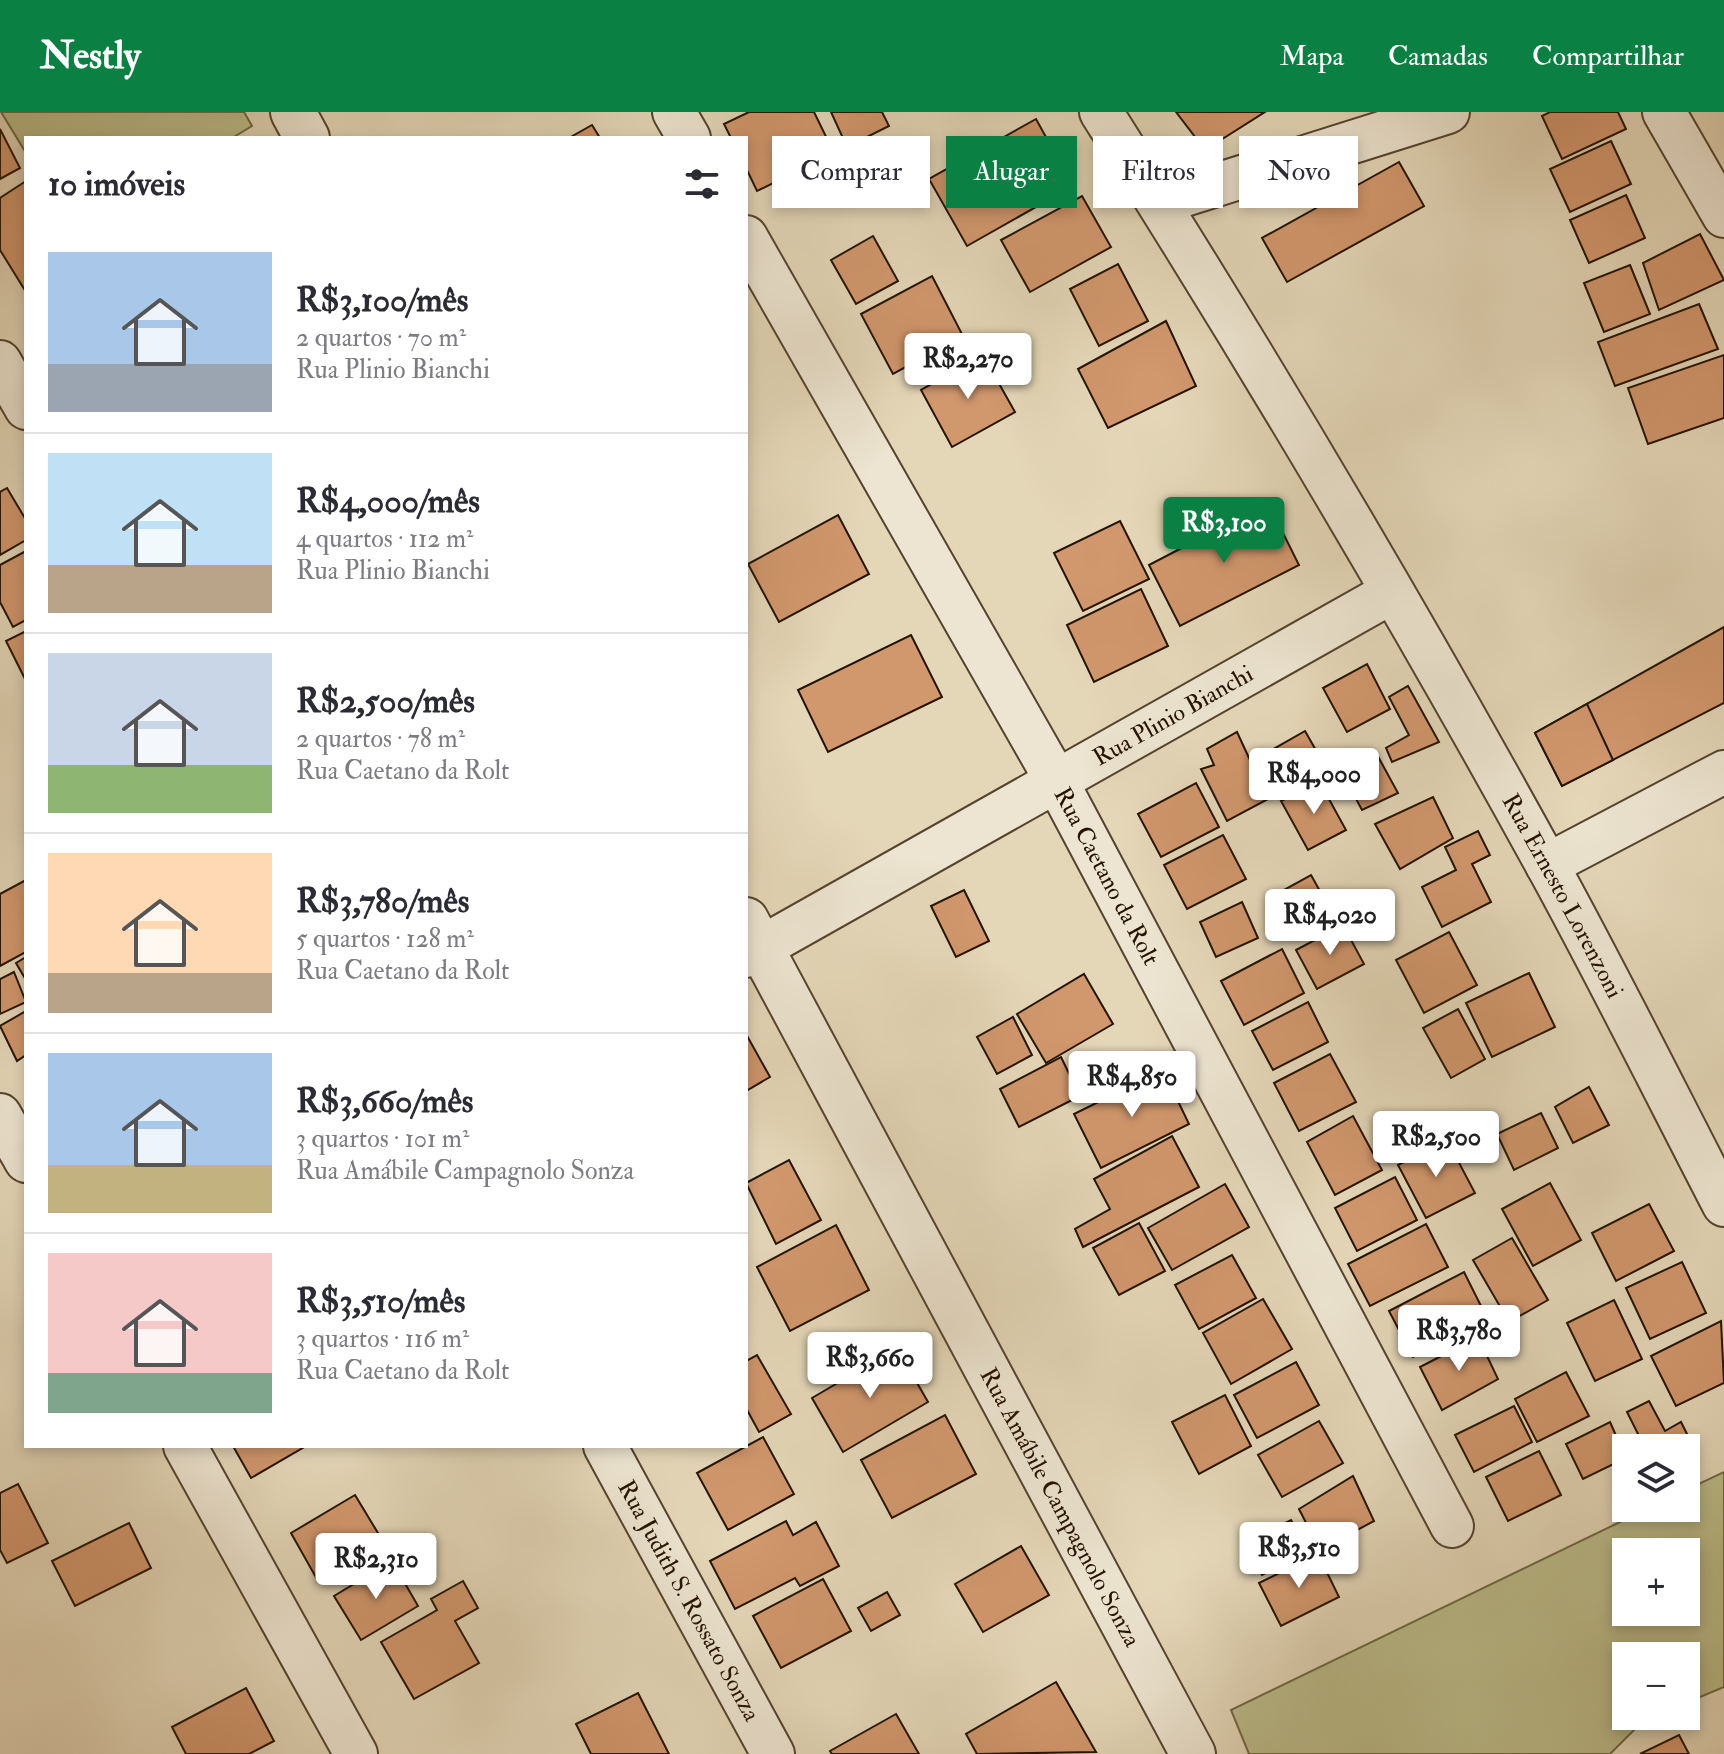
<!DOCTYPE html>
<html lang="pt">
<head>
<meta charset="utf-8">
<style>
	:root { --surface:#fff; --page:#f7f7f7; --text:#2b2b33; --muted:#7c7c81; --line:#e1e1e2; --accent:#0b8043 }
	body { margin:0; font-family:"IM FELL Double Pica",serif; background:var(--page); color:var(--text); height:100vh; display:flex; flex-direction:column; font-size:30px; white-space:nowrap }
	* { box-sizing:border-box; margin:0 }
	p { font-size:26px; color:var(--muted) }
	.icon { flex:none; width:44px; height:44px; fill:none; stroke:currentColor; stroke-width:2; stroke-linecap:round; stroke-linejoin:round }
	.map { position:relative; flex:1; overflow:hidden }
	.drawer { position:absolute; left:24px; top:24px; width:724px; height:1312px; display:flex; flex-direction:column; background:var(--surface); border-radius:0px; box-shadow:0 4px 12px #0003 }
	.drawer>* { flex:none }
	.top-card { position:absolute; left:772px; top:24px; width:760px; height:72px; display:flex; gap:16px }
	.fabs { position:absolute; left:1612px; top:1322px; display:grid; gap:16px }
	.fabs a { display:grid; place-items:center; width:88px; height:88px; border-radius:0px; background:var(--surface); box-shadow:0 4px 12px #0003; font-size:40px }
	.price { position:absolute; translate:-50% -68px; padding:0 18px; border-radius:8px; background:#fff; color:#222; font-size:26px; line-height:52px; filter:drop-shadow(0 2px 4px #0008) }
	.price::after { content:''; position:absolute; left:50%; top:48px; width:24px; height:18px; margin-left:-12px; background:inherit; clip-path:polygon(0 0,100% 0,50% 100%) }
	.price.on { background:var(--accent); color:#fff }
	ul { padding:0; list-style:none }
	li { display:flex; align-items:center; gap:24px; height:200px; padding:0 24px }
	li+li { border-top:2px solid var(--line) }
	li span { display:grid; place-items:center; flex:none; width:224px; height:160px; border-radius:0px; color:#555 }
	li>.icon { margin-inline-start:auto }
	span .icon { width:96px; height:96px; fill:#fffc; stroke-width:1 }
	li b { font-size:34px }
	h2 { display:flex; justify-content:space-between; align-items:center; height:96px; padding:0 24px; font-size:34px }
	.tag { padding:0 28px; border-radius:0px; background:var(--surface); box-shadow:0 4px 12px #0003; font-size:28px; line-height:72px }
	.tag.on { background:var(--accent); color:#fff }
	header { display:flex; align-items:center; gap:48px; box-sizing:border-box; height:112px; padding:0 40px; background:var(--accent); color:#fff }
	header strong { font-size:38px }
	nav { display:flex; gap:44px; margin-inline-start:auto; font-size:28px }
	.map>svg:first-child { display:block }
	.green { fill:#bbbc8a; stroke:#706845; stroke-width:2; fill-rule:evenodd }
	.building { fill:#d1976d; stroke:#241300; stroke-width:2 }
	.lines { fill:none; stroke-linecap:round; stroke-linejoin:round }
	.minor-casing { stroke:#54442e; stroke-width:46 }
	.tertiary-casing { stroke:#54442e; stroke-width:48 }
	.minor { stroke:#ede5d1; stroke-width:42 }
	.tertiary { stroke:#ede5d1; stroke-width:44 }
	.labels { text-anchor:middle; stroke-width:6; stroke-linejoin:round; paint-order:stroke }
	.street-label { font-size:24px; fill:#241300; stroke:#ede5d1 }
</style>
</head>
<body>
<header>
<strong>Nestly</strong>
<nav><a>Mapa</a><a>Camadas</a><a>Compartilhar</a></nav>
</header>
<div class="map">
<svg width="1724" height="1642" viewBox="0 0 1724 1642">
	<rect width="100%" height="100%" fill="#e4d7b8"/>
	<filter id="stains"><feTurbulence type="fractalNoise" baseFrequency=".0025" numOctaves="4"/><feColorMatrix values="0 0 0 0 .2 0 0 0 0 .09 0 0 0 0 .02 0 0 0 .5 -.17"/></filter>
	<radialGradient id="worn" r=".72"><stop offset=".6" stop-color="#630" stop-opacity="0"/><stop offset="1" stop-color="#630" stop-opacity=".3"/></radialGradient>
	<g class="green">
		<polygon points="1,0 244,0 252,14 232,26 26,26 26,41"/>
		<path d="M1724 1360V1575L1686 1591V1544H1626V1604H1656L1642 1610 1610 1642H1249L1231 1598 1649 1396H1686V1378ZM1626 1440H1686V1500H1626Z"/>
	</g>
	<g class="building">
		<polygon points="749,0 814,0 834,41 757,79 746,56 746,26 731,26 724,12"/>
		<polygon points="831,0 882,0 889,14 847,35"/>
		<polygon points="1176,0 1265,0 1205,38"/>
		<polygon points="1550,0 1618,0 1626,17 1562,47 1542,4"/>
		<polygon points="1036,7 1073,74 967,134 929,67"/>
		<polygon points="592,13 600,26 569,26"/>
		<polygon points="0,17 20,56 0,67"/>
		<polygon points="1611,29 1631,72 1570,100 1550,57"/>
		<polygon points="1399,50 1424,94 1287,170 1262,126"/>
		<polygon points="26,69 26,180 0,138 0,86"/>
		<polygon points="1626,83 1645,126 1589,151 1570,108"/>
		<polygon points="1082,84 1111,135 1030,180 1001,128"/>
		<polygon points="1700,122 1724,168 1659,198 1643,151"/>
		<polygon points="873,124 898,169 856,192 831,148"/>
		<polygon points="1118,152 1148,209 1099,234 1070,177"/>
		<polygon points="1630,153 1650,202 1604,220 1584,171"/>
		<polygon points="932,164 963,224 893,262 861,202"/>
		<polygon points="1699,192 1718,237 1615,274 1598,230"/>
		<polygon points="1166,209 1196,274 1108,316 1078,257"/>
		<polygon points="983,243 1015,300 952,335 921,278"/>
		<polygon points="1724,243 1724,306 1648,332 1628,276"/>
		<polygon points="7,376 26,408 26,428 0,443 0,380"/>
		<polygon points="1268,391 1299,453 1180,514 1149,453"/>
		<polygon points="838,403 869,462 779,510 748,452"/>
		<polygon points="1120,409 1149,467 1083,499 1054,441"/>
		<polygon points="26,439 26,508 13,515 0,490 0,453"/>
		<polygon points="1141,477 1168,534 1094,570 1067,513"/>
		<polygon points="1724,515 1724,591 1562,674 1535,621"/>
		<polygon points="26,519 26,569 6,529"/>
		<polygon points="911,523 942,585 828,640 798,578"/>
		<polygon points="1367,552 1390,597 1347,620 1323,576"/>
		<polygon points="1408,574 1439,630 1392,650 1386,636 1409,623 1389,585"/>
		<polygon points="1587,592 1613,648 1562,674 1535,621"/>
		<polygon points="1305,619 1325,654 1276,682 1256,647"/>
		<polygon points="1237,620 1268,687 1227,709 1201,657 1214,653 1207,637"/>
		<polygon points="1375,639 1398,681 1362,698 1340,657"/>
		<polygon points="1319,669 1346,718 1308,738 1281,689"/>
		<polygon points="1196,671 1219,715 1161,745 1138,702"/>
		<polygon points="1433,685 1453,726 1400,757 1375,712"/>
		<polygon points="1478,719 1490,743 1472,752 1491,790 1442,815 1422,775 1456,758 1445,735"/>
		<polygon points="1223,723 1246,767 1187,797 1164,753"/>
		<polygon points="1311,763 1331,799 1291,821 1271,785"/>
		<polygon points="26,768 26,840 0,854 0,782"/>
		<polygon points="964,778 989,829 956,845 931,794"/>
		<polygon points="1242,790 1258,826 1216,845 1200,810"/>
		<polygon points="1343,813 1364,852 1317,877 1296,838"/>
		<polygon points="1449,820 1477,873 1424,901 1396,848"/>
		<polygon points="1282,837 1304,881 1244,913 1221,869"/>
		<polygon points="26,845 26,868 16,851"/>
		<polygon points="14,860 26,890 0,902 0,867"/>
		<polygon points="1529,861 1555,915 1492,945 1466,891"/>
		<polygon points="1084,862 1113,912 1046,951 1017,902"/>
		<polygon points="1308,890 1328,930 1273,958 1252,919"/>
		<polygon points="1458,897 1485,947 1451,966 1423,916"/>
		<polygon points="26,899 26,943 17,949 0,914"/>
		<polygon points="1013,905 1032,943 997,962 977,925"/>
		<polygon points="746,922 770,965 746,979"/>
		<polygon points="1330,942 1356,990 1299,1019 1274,971"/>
		<polygon points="1061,945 1080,984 1019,1015 1000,977"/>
		<polygon points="1163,958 1189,1012 1101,1056 1074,1002"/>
		<polygon points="1589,975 1609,1013 1573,1031 1555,995"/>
		<polygon points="1541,1001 1558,1036 1514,1058 1497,1022"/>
		<polygon points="1353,1004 1382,1058 1335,1083 1307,1030"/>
		<polygon points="1172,1024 1199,1075 1083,1135 1075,1117 1110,1097 1094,1067"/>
		<polygon points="1447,1028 1475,1081 1426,1106 1398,1053"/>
		<polygon points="789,1048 821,1108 776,1132 746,1071"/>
		<polygon points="1395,1065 1417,1108 1357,1139 1335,1096"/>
		<polygon points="1550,1071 1581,1128 1533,1154 1502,1097"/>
		<polygon points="1225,1072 1249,1115 1172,1158 1148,1116"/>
		<polygon points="1649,1092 1674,1139 1616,1169 1592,1121"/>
		<polygon points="1139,1111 1165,1159 1119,1183 1093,1136"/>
		<polygon points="1426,1112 1448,1155 1370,1194 1348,1152"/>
		<polygon points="836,1113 869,1178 790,1219 757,1155"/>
		<polygon points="1512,1126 1548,1188 1509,1210 1473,1148"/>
		<polygon points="1232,1143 1256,1186 1199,1217 1175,1173"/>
		<polygon points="1682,1150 1706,1201 1650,1227 1626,1176"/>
		<polygon points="1464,1160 1487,1206 1413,1245 1389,1199"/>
		<polygon points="1263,1187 1292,1237 1231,1272 1203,1221"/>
		<polygon points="1614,1188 1642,1247 1595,1269 1567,1211"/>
		<polygon points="1721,1209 1724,1271 1676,1294 1651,1244"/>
		<polygon points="1478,1225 1498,1267 1442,1298 1420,1255"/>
		<polygon points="897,1236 928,1290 843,1340 812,1286"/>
		<polygon points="757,1243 791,1302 759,1320 746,1296 746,1249"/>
		<polygon points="1296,1250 1319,1293 1257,1326 1234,1283"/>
		<polygon points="1566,1260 1589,1304 1537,1330 1515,1287"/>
		<polygon points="1225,1283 1251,1334 1199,1362 1172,1310"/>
		<polygon points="1649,1289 1665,1319 1681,1310 1691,1330 1679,1336 1645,1336 1627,1300"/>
		<polygon points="1514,1294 1532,1330 1474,1360 1455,1323"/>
		<polygon points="945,1303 976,1362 892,1406 861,1348"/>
		<polygon points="1319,1309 1343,1351 1282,1385 1258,1343"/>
		<polygon points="1610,1310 1626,1346 1583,1367 1566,1332"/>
		<polygon points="763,1325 794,1382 728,1418 697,1361"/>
		<polygon points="233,1334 306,1334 251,1366"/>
		<polygon points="1539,1339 1561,1383 1508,1409 1486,1365"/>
		<polygon points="1353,1364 1374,1409 1320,1438 1299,1397"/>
		<polygon points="18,1372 48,1431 7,1451 0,1438 0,1381"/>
		<polygon points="355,1383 384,1431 318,1469 291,1421"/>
		<polygon points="1291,1408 1308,1439 1262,1463 1246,1431"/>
		<polygon points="786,1409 793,1423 816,1410 839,1454 800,1474 795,1466 735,1497 710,1449"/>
		<polygon points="129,1411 151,1456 75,1494 52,1449"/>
		<polygon points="1021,1434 1049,1483 983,1520 955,1472"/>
		<polygon points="1318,1442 1339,1485 1281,1514 1259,1471"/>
		<polygon points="392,1449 418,1494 361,1528 334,1484"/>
		<polygon points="823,1467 851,1519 781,1556 753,1504"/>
		<polygon points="463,1469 478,1496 455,1509 479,1551 414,1587 381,1530 437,1498 431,1487"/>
		<polygon points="887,1480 900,1503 871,1519 858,1496"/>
		<polygon points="1056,1570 1096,1640 977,1642 966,1622"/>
		<polygon points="246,1576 274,1629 249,1642 186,1642 172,1615"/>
		<polygon points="638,1581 669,1642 591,1642 576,1612"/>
		<polygon points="896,1602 919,1642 832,1642 830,1639"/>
		<polygon points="1679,1623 1689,1642 1640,1642"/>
	</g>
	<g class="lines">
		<g class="minor-casing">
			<g id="minor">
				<polyline points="674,0 689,26"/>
				<path id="s1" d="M1101 0C1257 246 1406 496 1546 751 1608 864 1665 979 1724 1093"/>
				<polyline points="1664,0 1724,104"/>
				<polyline points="1159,91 1448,0"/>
				<path id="s2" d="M746 125 1056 668 1452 1414"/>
				<polyline points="0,250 26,296"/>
				<polyline points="1547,753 1724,660"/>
				<path id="s3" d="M746 844 1392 480"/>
				<polyline points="0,1003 26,1049"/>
				<polyline points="185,1334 356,1642"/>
				<path id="s4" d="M605 1334 773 1642"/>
			</g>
		</g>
		<g class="tertiary-casing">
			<g id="tertiary">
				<polyline points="293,0 307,26"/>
				<path id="s5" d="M746 808 1193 1642"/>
			</g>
		</g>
		<use href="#minor" class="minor"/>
		<use href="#tertiary" class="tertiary"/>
	</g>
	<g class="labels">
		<g class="street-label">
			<text dy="8" stroke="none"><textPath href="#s3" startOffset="490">Rua Plinio Bianchi</textPath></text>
			<text dy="8" stroke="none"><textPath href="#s2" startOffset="734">Rua Caetano da Rolt</textPath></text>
			<text dy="8" stroke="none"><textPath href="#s1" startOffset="910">Rua Ernesto Lorenzoni</textPath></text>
			<text dy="8" stroke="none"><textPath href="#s5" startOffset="666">Rua Amábile Campagnolo Sonza</textPath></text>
			<text dy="8" stroke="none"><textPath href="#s4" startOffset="176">Rua Judith S. Rossato Sonza</textPath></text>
		</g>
	</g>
	<rect width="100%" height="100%" filter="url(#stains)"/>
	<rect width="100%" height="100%" fill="url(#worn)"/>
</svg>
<div class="fabs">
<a><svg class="icon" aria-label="layers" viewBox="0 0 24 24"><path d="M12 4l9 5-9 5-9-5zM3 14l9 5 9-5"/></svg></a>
<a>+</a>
<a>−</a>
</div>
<b class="price" style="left:968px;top:289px">R$2,270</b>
<b class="price on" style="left:1224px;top:453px">R$3,100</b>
<b class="price" style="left:1314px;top:704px">R$4,000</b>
<b class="price" style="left:1330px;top:845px">R$4,020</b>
<b class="price" style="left:1132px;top:1007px">R$4,850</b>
<b class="price" style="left:1436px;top:1067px">R$2,500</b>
<b class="price" style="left:1459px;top:1261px">R$3,780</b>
<b class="price" style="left:870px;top:1288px">R$3,660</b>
<b class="price" style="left:1299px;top:1478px">R$3,510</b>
<b class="price" style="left:376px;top:1489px">R$2,310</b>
<div class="top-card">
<a class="tag">Comprar</a>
<a class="tag on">Alugar</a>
<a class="tag">Filtros</a>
<a class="tag">Novo</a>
</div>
<section class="drawer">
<h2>10 imóveis<svg class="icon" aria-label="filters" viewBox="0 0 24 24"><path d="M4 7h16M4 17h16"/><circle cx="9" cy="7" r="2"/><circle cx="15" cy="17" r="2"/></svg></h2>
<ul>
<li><span style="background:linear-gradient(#a9c7e8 70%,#9aa5b1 0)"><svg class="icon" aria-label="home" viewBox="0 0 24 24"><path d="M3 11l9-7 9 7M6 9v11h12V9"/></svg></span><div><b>R$3,100/mês</b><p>2 quartos · 70 m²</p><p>Rua Plinio Bianchi</p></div></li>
<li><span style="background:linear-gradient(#bfe0f5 70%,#b9a48a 0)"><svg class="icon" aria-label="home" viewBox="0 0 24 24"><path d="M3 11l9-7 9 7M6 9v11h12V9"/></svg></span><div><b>R$4,000/mês</b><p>4 quartos · 112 m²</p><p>Rua Plinio Bianchi</p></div></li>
<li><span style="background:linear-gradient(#c9d6e8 70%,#8fb573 0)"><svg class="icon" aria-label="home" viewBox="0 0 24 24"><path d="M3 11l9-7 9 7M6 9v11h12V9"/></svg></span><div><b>R$2,500/mês</b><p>2 quartos · 78 m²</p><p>Rua Caetano da Rolt</p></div></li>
<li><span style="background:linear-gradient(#ffd9b3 75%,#b9a48a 0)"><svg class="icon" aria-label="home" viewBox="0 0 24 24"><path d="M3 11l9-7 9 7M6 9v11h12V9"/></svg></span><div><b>R$3,780/mês</b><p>5 quartos · 128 m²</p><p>Rua Caetano da Rolt</p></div></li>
<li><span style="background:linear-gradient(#a9c7e8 70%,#c2b280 0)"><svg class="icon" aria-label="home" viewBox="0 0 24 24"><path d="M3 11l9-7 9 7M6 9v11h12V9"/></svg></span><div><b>R$3,660/mês</b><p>3 quartos · 101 m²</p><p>Rua Amábile Campagnolo Sonza</p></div></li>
<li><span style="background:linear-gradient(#f6c9c9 75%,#7fa58c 0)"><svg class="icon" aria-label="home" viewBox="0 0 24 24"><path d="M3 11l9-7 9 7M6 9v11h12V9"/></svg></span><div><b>R$3,510/mês</b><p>3 quartos · 116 m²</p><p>Rua Caetano da Rolt</p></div></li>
</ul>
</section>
</div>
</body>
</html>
